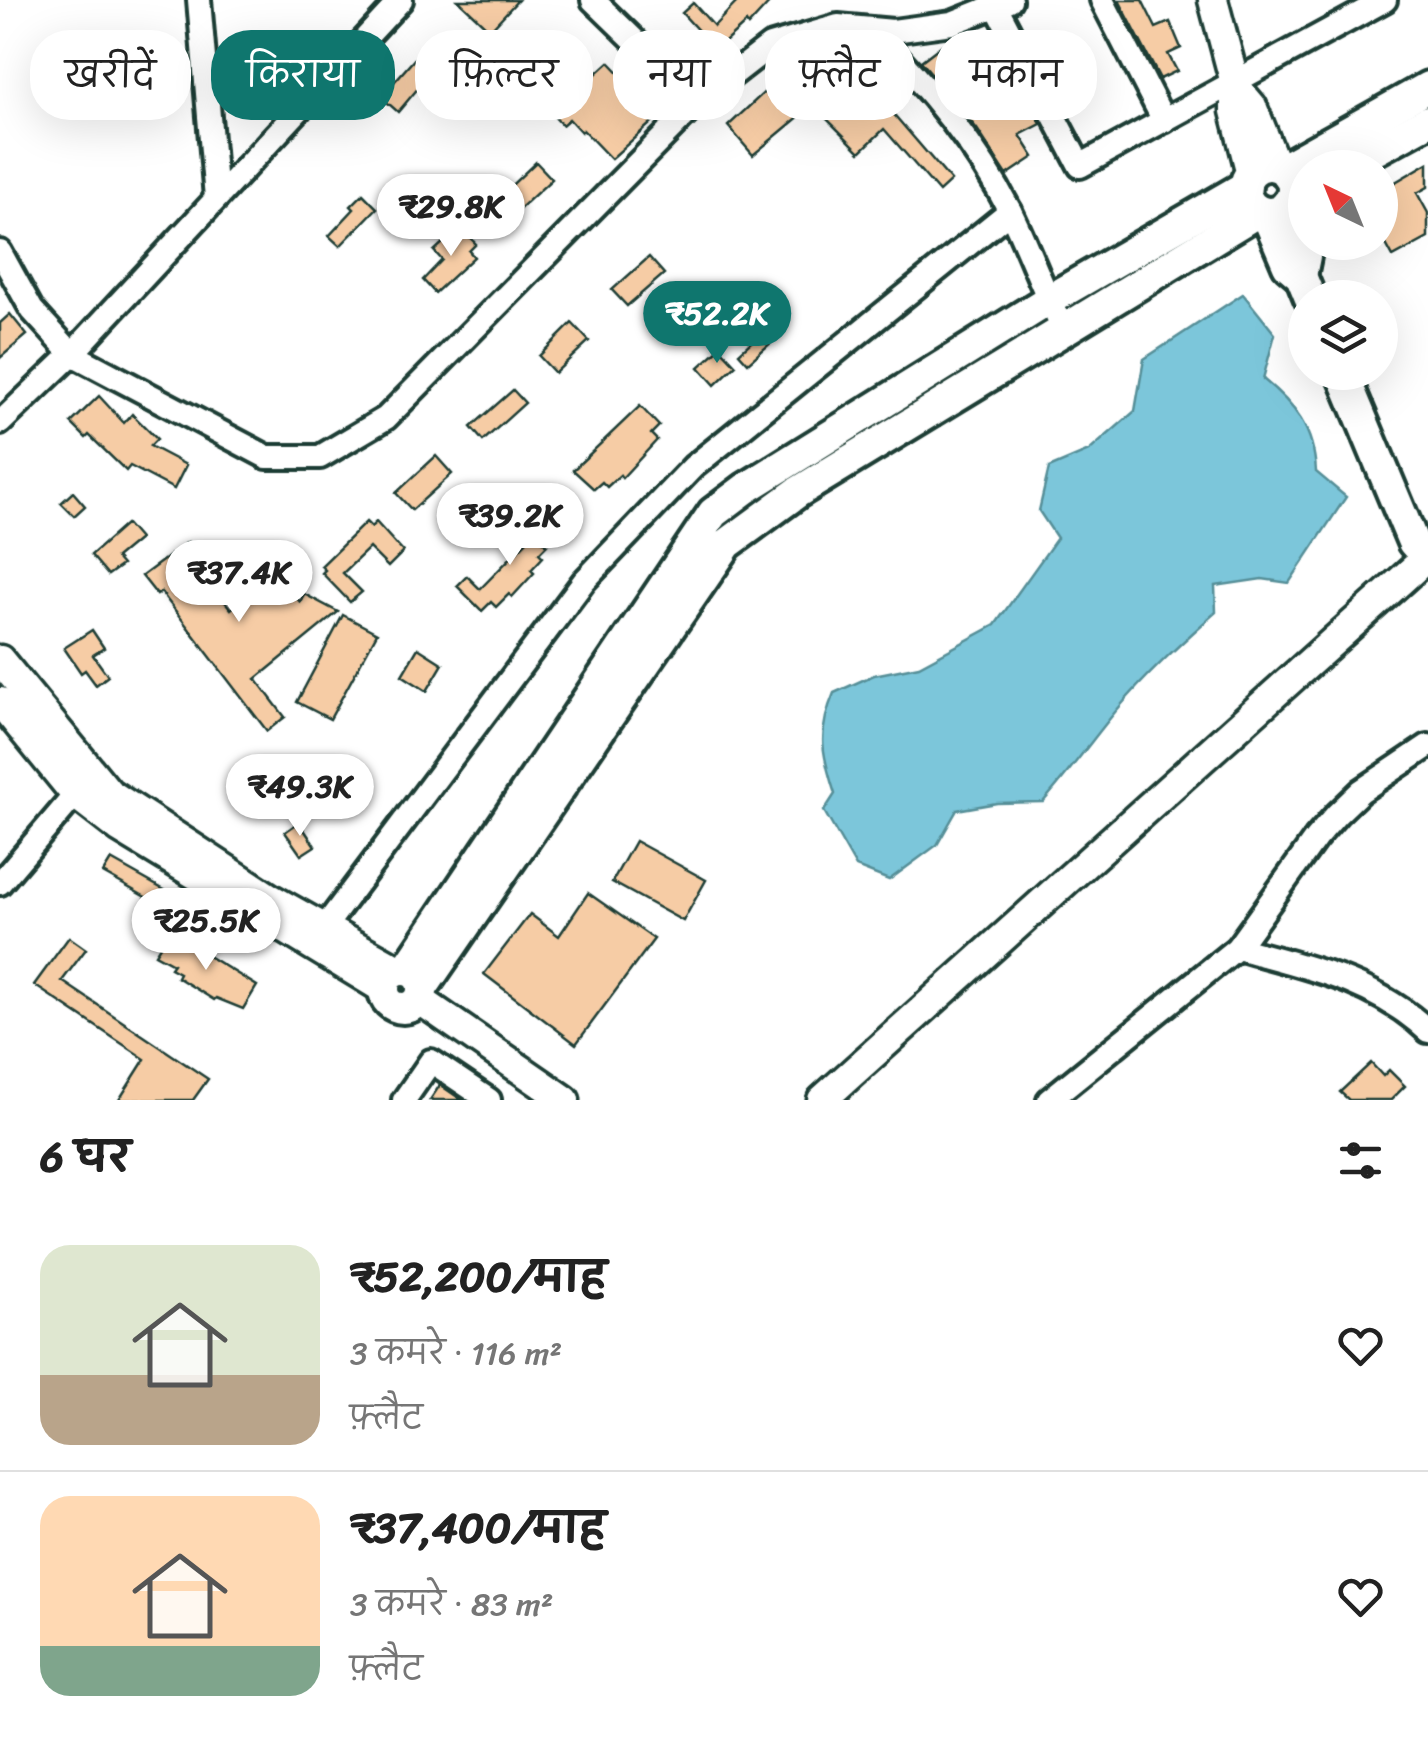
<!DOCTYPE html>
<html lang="hi">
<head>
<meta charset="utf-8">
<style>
	:root { --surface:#fff; --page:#f2f2f2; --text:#222; --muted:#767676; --line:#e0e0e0; --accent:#0f766e }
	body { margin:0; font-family:Sriracha,"Playpen Sans Deva",sans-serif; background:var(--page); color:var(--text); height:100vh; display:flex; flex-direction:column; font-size:38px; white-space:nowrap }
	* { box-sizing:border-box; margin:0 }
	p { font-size:32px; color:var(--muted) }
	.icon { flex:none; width:55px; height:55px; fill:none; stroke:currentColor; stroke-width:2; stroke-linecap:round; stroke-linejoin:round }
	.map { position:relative; height:1100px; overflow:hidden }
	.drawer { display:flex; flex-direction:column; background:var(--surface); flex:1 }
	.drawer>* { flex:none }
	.hud { position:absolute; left:30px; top:30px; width:1370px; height:90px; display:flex; gap:20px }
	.needle { width:65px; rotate:317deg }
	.fabs { position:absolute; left:1288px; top:150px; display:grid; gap:20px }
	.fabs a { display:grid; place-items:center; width:110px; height:110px; border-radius:50%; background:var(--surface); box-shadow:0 10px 40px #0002; font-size:50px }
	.price { position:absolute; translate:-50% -85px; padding:0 22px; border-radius:35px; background:#fff; color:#222; font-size:32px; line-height:65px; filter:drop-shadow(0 2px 5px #0008) }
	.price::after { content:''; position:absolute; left:50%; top:60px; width:30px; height:22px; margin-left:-15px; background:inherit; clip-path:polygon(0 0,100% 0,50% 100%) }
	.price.selected { background:var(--accent); color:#fff }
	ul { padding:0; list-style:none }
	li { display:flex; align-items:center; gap:30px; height:250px; padding:0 40px }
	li+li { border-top:2px solid var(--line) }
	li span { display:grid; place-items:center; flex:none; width:280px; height:200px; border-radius:30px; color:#555 }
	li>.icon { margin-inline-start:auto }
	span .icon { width:120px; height:120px; fill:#fffc; stroke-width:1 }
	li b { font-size:42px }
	h2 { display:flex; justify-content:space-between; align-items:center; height:120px; padding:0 40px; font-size:42px }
	.chip { padding:0 35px; border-radius:40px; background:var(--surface); box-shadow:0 10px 40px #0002; font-size:35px; line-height:90px }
	.chip.selected { background:var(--accent); color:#fff }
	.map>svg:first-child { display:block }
	.water { fill:#7bc6da; stroke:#568f98; stroke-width:2.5 }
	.building { fill:#f6cca5; stroke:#1f3d34; stroke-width:2.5 }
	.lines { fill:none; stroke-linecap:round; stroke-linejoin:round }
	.minor-casing { stroke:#1f3d34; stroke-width:30 }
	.tertiary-casing { stroke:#1f3d34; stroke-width:35 }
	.secondary-casing { stroke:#1f3d34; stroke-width:38 }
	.minor { stroke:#fff; stroke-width:22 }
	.tertiary { stroke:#fff; stroke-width:28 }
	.secondary { stroke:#fff; stroke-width:30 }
</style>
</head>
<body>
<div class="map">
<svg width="1428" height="1100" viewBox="0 0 1428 1100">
	<rect width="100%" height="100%" fill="#fff"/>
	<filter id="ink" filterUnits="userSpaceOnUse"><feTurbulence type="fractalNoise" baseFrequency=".01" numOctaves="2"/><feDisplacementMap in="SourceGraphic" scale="20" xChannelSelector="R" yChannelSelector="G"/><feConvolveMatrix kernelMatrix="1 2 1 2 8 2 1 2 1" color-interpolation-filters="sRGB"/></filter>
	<g filter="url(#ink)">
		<path class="water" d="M1243 294 1275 334 1263 379C1295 405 1314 429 1316 472L1346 497 1289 583 1262 579 1215 586 1216 612C1181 643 1146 675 1116 711 1091 741 1069 773 1043 802L997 803 957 810 937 845 889 880 856 867 824 811 835 794C822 754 817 733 834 693L874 675 919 666 995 625 1057 538 1039 511 1049 468 1089 451 1135 411 1144 359Z"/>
		<g class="building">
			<polygon points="458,0 518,0 490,30"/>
			<polygon points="739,0 772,0 748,26 746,23 716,50 682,13 693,3 714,26"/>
			<polygon points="1119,0 1142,0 1156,28 1170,22 1181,48 1168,54 1177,71 1160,79"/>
			<polygon points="447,32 465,49 443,73 436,67 398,112 381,97 417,56 421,59"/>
			<polygon points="942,45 964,75 970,70 999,108 1025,94 1041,124 1020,135 1034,157 1007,175 977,129 921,61"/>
			<polygon points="793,61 812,80 815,77 852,116 878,91 892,107 890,110 951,181 939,192 884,129 860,152 813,105 753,155 728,126 785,73 783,71"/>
			<polygon points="609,62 635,89 646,80 657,92 645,103 659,116 611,159 583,130 581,132 569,119 562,125 552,114 564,103 569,108 592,87 587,82"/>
			<polygon points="536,162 552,179 511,217 496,200"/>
			<polygon points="1428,163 1428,187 1417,193 1428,213 1428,238 1393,257 1380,233 1380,191"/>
			<polygon points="363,194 377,208 340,246 329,236 354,209 351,206"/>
			<polygon points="460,227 476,244 469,251 474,257 435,293 423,280 442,260 434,251"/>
			<polygon points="649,257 664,274 627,306 612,290"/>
			<polygon points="10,314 27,335 0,358 0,323"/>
			<polygon points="572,323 589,341 555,373 539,356"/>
			<polygon points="762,332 772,342 748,363 739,353"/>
			<polygon points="720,348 736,365 715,385 699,367"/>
			<polygon points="513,390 525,403 483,441 471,427"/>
			<polygon points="99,396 124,423 132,414 157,439 150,446 186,465 174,489 130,466 126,471 89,435 86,438 71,423"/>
			<polygon points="640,406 659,426 651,434 657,440 622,478 620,475 607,487 602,482 594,489 573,470"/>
			<polygon points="436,456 452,474 412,510 396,493"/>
			<polygon points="73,492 85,506 74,516 61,503"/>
			<polygon points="533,511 546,524 536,534 547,545 539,553 543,557 531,570 534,573 512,597 509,594 496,607 491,602 482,611 457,586 467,576 480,589 526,542 514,530"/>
			<polygon points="366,522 371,527 376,522 403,552 388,567 369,548 343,573 362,592 350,602 322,573 325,570 321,566"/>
			<polygon points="126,524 139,539 116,558 122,565 108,575 91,555"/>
			<polygon points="188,542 203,561 196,566 231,609 269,578 273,582 280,577 300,602 304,594 338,612 256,679 285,717 267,731 161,592 157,595 142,576"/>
			<polygon points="343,615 377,633 330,719 297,702"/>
			<polygon points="92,630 104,648 93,655 108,676 96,685 85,670 81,673 64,648"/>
			<polygon points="418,648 443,664 427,691 402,675"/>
			<polygon points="299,822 315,846 301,855 285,832"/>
			<polygon points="635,841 706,880 683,921 612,882"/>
			<polygon points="111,860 166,891 158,904 103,873"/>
			<polygon points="588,893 654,939 576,1044 484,974 530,914 559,936"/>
			<polygon points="169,932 257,986 243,1009 216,998 214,1000 177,977 179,973 170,968 173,964 155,954"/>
			<polygon points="69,937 86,949 62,981 208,1079 193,1100 119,1100 145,1059 34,985"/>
			<polygon points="1371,1063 1383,1076 1389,1070 1405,1086 1391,1100 1349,1100 1340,1092"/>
			<polygon points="440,1085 462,1100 430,1100"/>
		</g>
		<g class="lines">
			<g class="minor-casing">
				<g id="minor">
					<polyline points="199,0 216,198"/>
					<polyline points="593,0 698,102"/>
					<polyline points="1102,0 1164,121"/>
					<polyline points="996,6 1080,166 1385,0"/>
					<path d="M870 29C925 83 975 143 1010 211 1030 251 1043 292 1064 330"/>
					<polyline points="0,252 32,310 72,354 267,457 320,457 386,418 698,102 770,46 838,26 893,31 952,23 1010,0"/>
					<polyline points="0,423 72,354 401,0"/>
					<polyline points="0,883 85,783"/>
					<polyline points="324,928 584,581 693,467 1010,211"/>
					<path d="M1237 948C1306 967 1374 980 1428 1031"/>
					<polyline points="404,1100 431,1061 489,1100"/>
					<polyline points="1049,1100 1237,948 1316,838 1337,814 1361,791 1428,746"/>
				</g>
			</g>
			<g class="tertiary-casing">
				<g id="tertiary">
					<polyline points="1213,0 1235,83 1235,111 1251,174"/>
					<polyline points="1236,87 1252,106 1276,166"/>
					<polyline points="0,660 109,793 270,898 399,970"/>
					<polyline points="0,702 75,794 119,828 384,989"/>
					<polyline points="420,1000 565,1100"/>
					<polyline points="822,1100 1426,558"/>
				</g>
			</g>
			<g class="secondary-casing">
				<g id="secondary">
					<circle cx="1269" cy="189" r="24"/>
					<polyline points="1342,168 1428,121"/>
					<polyline points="1282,169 1428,87"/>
					<polyline points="1287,204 1305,256 1301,276"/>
					<polyline points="1266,213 1288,265 1301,276 1310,298"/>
					<polyline points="1342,372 1413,542 1428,559"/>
					<circle cx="403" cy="989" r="19"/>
					<polyline points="406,970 713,513 745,489 1047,301 1246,186"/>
					<polyline points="423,987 727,544 798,492 1259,211"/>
				</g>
			</g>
			<use href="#minor" class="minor"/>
			<use href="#tertiary" class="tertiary"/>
			<use href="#secondary" class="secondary"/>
		</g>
	</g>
</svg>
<div class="fabs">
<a><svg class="needle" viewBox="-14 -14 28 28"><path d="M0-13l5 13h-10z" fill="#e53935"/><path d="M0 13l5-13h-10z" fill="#767676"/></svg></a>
<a><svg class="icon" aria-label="layers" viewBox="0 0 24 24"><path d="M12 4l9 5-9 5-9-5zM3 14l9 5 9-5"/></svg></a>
</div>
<b class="price" style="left:451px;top:259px">₹29.8K</b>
<b class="price selected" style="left:717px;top:366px">₹52.2K</b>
<b class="price" style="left:510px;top:568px">₹39.2K</b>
<b class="price" style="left:239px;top:625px">₹37.4K</b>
<b class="price" style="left:300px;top:839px">₹49.3K</b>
<b class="price" style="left:206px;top:973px">₹25.5K</b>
<div class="hud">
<a class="chip">खरीदें</a>
<a class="chip selected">किराया</a>
<a class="chip">फ़िल्टर</a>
<a class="chip">नया</a>
<a class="chip">फ़्लैट</a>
<a class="chip">मकान</a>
</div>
</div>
<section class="drawer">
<h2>6 घर<svg class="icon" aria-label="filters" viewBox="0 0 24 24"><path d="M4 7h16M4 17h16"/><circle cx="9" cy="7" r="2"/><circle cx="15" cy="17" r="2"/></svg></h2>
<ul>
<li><span style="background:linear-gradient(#dfe7d0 65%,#b9a48a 0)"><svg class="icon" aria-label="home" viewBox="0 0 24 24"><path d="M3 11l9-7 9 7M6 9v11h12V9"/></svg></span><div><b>₹52,200/माह</b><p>3 कमरे · 116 m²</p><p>फ़्लैट</p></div><svg class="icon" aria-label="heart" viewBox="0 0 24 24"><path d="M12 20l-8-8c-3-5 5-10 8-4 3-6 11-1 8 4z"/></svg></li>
<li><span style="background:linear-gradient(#ffd9b3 75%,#7fa58c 0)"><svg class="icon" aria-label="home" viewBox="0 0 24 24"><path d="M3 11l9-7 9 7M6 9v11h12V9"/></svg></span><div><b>₹37,400/माह</b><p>3 कमरे · 83 m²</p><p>फ़्लैट</p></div><svg class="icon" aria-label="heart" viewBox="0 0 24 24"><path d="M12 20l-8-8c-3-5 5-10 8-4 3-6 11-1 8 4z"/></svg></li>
</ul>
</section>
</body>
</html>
